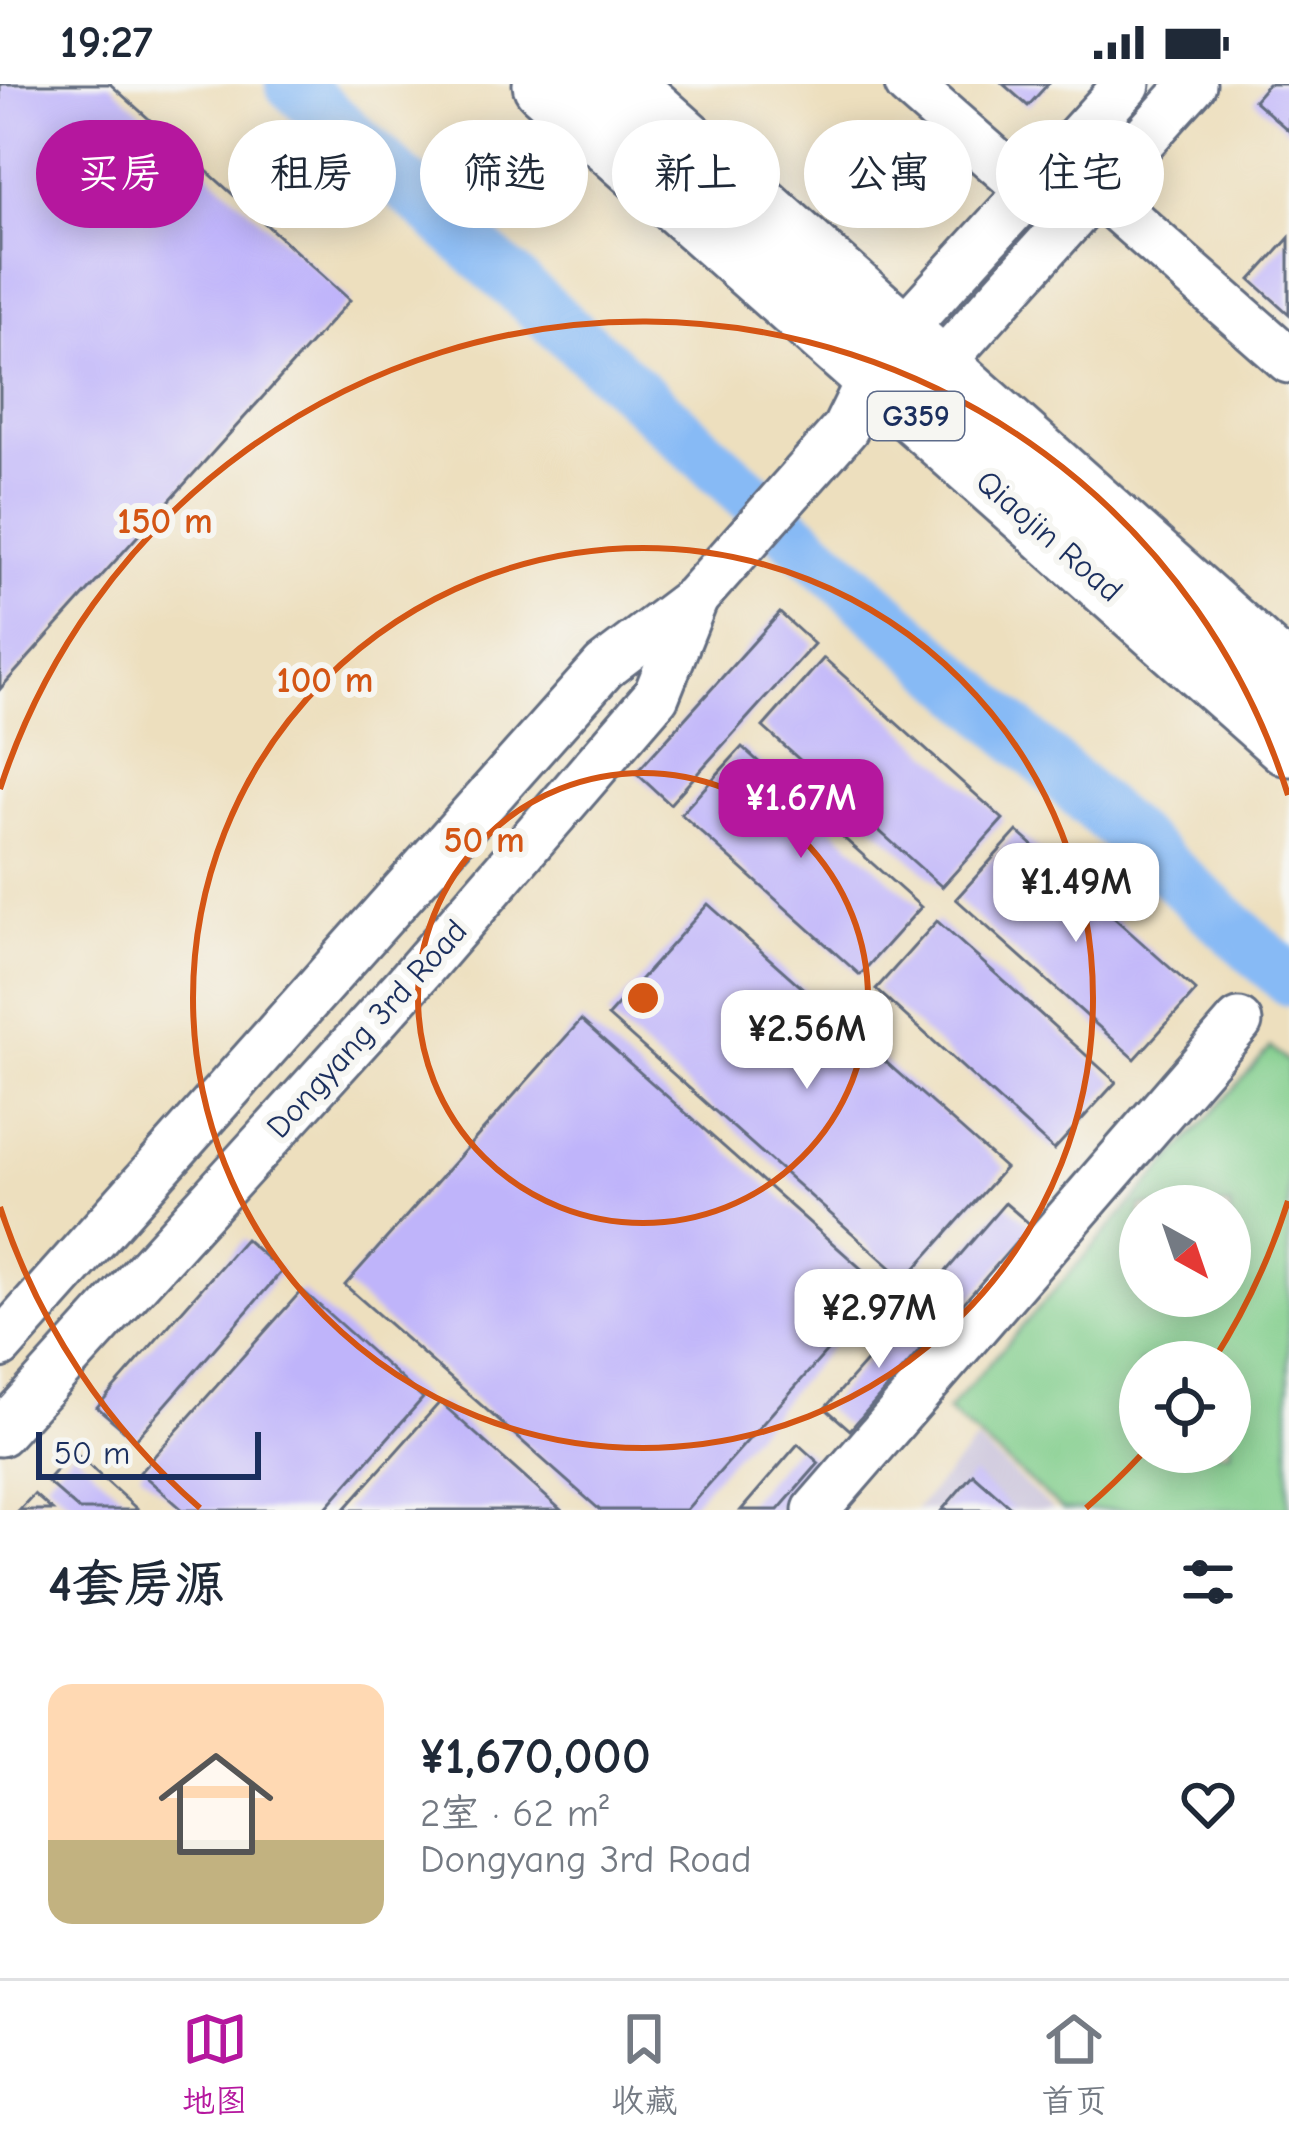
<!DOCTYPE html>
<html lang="zh">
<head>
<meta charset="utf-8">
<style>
	:root { --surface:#fff; --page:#f6f6f7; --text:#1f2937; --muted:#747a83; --line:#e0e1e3; --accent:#b5179e }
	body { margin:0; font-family:"Comic Neue","LXGW WenKai TC",sans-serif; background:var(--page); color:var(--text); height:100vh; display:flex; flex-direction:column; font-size:45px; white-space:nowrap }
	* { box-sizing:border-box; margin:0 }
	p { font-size:39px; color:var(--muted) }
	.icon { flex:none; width:66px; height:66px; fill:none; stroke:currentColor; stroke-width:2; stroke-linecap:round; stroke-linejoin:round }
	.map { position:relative; height:1426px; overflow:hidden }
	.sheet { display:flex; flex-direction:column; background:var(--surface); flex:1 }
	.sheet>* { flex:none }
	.guide { position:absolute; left:36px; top:36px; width:1218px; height:108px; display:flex; gap:24px }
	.needle { width:78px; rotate:140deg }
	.buttons { position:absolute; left:1119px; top:1101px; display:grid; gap:24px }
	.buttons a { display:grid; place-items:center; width:132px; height:132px; border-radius:50%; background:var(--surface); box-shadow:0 6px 30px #0003; font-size:60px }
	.scale { position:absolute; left:36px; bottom:30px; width:225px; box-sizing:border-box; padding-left:12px; border:6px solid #1b2f5e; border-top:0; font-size:33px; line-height:42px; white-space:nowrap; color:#1b2f5e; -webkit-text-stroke:9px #f6f6f2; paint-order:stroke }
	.price { position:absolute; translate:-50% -102px; padding:0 27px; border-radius:24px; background:#fff; color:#222; font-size:39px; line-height:78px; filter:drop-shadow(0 3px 6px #0008) }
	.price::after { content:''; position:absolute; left:50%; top:72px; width:36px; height:27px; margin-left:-18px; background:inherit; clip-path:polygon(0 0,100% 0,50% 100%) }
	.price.selected { background:var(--accent); color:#fff }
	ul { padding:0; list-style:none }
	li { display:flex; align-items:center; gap:36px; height:300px; padding:0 48px }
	li span { display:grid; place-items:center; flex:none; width:336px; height:240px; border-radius:24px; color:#555 }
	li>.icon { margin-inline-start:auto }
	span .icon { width:144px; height:144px; fill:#fffc; stroke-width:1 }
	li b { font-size:51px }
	h2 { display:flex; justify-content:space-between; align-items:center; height:144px; padding:0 48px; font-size:51px }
	.tag { padding:0 42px; border-radius:54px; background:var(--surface); box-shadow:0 6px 30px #0003; font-size:42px; line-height:108px }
	.tag.selected { background:var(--accent); color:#fff }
	.status { display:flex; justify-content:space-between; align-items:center; height:84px; padding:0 60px; background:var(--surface); direction:ltr }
	.status svg { height:33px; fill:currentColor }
	.tab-bar { display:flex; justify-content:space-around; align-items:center; height:168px; border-top:3px solid var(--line); background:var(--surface); font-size:33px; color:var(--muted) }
	.tab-bar a { display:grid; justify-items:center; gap:6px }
	.tab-bar .selected { color:var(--accent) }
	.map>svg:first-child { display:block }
	.industrial { fill:#c7c0d9 }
	.green { fill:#81cd8b; stroke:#4e7e74; stroke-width:3; fill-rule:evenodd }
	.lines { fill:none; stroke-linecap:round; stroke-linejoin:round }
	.river { stroke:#87baf5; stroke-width:54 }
	.building { fill:#bfb4fa }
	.minor-casing { stroke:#646d80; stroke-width:51 }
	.highway-casing { stroke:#646d80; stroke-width:69 }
	.minor { stroke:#fff; stroke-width:45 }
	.highway { stroke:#fff; stroke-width:63 }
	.ring { fill:none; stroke:#d45514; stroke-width:6 }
	.labels { text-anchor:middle; stroke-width:12; stroke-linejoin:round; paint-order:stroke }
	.shield { fill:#f6f6f2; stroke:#5d6b8a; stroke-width:3 }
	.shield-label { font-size:30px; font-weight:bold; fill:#1b2f5e }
	.street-label { font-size:33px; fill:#1b2f5e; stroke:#f6f6f2 }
	.centre { fill:#d45514; stroke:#f6f6f2; stroke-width:6 }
	.ring-label { font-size:36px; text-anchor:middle; font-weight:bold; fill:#d45514; stroke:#f6f6f2; stroke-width:12; stroke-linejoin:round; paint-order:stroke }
</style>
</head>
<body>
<div class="status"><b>19:27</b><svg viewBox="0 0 49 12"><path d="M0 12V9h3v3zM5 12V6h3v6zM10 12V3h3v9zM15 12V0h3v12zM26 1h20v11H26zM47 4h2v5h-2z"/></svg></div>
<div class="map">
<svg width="1289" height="1426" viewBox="0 0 1289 1426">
	<rect width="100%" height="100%" fill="#f6f6f2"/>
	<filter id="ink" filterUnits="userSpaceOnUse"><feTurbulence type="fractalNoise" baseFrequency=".00833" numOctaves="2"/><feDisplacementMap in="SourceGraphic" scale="24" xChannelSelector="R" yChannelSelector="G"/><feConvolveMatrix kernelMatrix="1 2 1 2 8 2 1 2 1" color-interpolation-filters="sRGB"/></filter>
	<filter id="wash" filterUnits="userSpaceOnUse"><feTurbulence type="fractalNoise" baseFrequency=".004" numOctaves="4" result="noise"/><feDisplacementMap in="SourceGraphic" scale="48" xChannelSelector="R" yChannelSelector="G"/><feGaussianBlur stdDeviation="2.7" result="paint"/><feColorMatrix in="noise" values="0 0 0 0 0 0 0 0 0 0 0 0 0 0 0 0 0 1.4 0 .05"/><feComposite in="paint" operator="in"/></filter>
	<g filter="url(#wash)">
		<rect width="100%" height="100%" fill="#eddfbe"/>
		<polygon class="industrial" points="976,1357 1054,1426 915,1426"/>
		<path class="green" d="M1271 963 1289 979V1426H1063L947 1327ZM1140 1122H1230V1212H1140ZM1140 1278H1230V1368H1140Z"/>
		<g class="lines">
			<polyline class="river" points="292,0 1289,895"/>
		</g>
		<g id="blocks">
			<g class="building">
				<polygon points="0,0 110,0 350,216 0,605"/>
				<polygon points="1003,0 1048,0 1028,22"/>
				<polygon points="1268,0 1289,0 1289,47 1254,16"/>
				<polygon points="1289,154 1289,230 1251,196"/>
				<polygon points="780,529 814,560 670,720 636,689"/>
				<polygon points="824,574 1003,735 942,803 763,643"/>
				<polygon points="742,663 921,823 860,891 681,730"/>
				<polygon points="1017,747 1196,907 1135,975 956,815"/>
				<polygon points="708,820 1005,1084 905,1196 608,932"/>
				<polygon points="937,837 1116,998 1054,1066 876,905"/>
				<polygon points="581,936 883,1204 686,1426 600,1426 345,1201"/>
				<polygon points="1005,1119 1033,1143 957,1232 929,1207"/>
				<polygon points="245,1155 282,1187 135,1356 97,1323"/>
				<polygon points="302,1206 423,1314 324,1426 183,1426 140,1388"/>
				<polygon points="909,1229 934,1250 850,1346 825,1324"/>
				<polygon points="440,1318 561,1426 344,1426"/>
				<polygon points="798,1360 819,1379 778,1426 741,1426"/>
				<polygon points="73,1367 138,1426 79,1426 46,1397"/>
				<polygon points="973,1390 1014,1426 942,1426"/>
				<polygon points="34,1410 52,1426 19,1426"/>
			</g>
		</g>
	</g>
	<g filter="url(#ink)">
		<use href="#blocks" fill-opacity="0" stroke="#646d80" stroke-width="3"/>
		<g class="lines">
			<g class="minor-casing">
				<g id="minor">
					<polyline points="908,0 1030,107"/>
					<polyline points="1097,107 1289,276"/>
					<polyline points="914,301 937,284 1193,0"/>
					<polyline points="0,1261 604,583 695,514 830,362 845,345 871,292 899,250 1127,0"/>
					<polyline points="0,1349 406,902 656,612 694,517"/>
					<polyline points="816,1426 1239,938"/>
				</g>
			</g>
			<g class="highway-casing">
				<g id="highway">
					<polyline points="545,0 1289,660"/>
					<polyline points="620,0 1289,596"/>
				</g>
			</g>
			<use href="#minor" class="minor"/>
			<use href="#highway" class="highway"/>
		</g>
	</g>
	<g class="ring">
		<circle cx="643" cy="914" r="225"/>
		<circle cx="643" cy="914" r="450"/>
		<path d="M1288 1117A676 676 0 0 1 1213 1277M1141 1371A676 676 0 0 1 1086 1424M200 1424A676 676 0 0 1 0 1123M0 705A676 676 0 0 1 1288 711"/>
	</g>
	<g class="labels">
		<rect class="shield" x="868" y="308" width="96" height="48" rx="9"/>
		<g class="shield-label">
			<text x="916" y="342">G359</text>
		</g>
		<g class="street-label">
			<text transform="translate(1050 451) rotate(41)" y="12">Qiaojin Road</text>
			<text transform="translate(366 944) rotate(-48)" y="12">Dongyang 3rd Road</text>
		</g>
	</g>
	<circle cx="643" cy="914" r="18" class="centre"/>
	<g class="ring-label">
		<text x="165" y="449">150 m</text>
		<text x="325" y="608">100 m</text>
		<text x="484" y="768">50 m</text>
	</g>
</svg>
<div class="buttons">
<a><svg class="needle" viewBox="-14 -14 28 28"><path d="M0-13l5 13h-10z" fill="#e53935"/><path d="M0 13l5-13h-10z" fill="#747a83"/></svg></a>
<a><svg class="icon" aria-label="locate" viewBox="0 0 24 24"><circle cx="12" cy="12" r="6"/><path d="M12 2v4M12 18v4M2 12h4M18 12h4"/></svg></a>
</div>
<div class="scale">50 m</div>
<b class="price selected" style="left:801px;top:777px">¥1.67M</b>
<b class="price" style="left:1076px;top:861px">¥1.49M</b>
<b class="price" style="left:807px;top:1008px">¥2.56M</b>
<b class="price" style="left:879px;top:1287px">¥2.97M</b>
<div class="guide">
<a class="tag selected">买房</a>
<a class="tag">租房</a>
<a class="tag">筛选</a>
<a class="tag">新上</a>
<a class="tag">公寓</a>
<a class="tag">住宅</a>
</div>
</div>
<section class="sheet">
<h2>4套房源<svg class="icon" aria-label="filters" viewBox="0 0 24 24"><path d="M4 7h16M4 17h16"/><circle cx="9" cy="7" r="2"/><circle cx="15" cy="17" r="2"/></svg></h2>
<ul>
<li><span style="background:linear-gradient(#ffd9b3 65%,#c2b280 0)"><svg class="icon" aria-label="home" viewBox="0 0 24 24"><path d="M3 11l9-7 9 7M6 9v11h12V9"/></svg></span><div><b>¥1,670,000</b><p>2室 · 62 m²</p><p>Dongyang 3rd Road</p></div><svg class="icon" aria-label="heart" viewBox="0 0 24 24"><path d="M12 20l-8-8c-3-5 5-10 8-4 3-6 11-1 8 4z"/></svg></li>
</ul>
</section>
<nav class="tab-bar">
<a class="selected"><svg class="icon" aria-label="map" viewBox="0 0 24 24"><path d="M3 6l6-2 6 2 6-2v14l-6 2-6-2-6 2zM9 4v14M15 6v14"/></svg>地图</a>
<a><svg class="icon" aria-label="saved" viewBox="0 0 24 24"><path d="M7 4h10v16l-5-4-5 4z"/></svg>收藏</a>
<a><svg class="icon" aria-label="home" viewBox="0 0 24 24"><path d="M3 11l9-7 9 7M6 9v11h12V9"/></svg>首页</a>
</nav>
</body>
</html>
